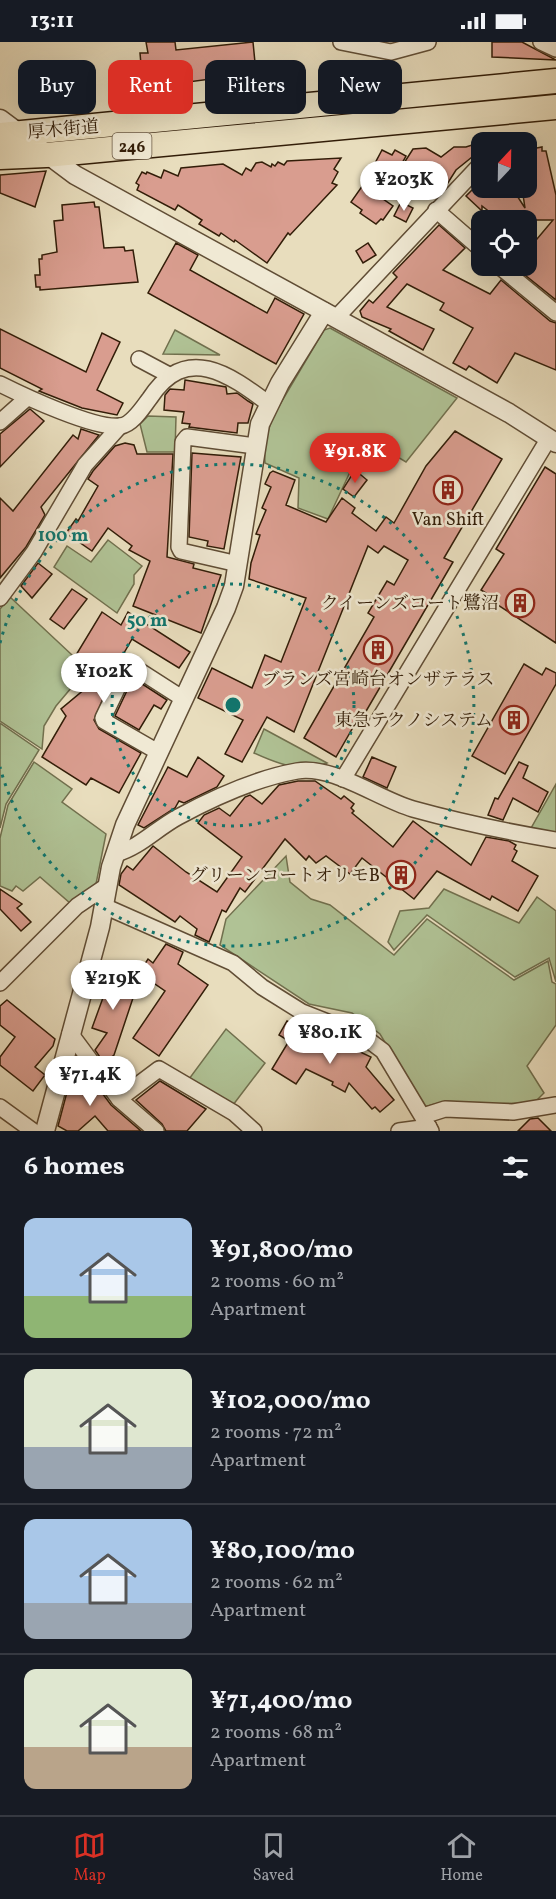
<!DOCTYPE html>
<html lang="en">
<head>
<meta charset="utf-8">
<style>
	:root { --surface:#171b24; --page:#242831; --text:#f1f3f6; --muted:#9ea1a6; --line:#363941; --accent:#d93025 }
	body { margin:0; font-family:Vollkorn,"Noto Serif JP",serif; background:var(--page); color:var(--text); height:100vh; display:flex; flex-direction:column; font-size:22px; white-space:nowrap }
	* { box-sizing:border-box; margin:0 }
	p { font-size:20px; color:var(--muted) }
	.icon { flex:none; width:33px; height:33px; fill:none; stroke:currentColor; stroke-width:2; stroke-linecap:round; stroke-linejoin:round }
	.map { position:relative; height:1089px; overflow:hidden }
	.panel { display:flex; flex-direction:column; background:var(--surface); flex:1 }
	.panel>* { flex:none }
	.banner { position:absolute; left:18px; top:18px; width:520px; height:54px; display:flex; gap:12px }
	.needle { width:39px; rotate:22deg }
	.fabs { position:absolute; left:471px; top:90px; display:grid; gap:12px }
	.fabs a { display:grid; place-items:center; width:66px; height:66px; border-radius:12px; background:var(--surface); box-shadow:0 6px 24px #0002; font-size:30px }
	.price { position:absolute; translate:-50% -51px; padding:0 14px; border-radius:21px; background:#fff; color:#222; font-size:20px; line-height:39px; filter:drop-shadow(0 2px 3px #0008) }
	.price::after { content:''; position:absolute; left:50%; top:36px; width:18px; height:14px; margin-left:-9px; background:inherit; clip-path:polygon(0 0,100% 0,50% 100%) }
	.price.selected { background:var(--accent); color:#fff }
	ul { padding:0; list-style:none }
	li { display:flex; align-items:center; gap:18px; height:150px; padding:0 24px }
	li+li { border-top:2px solid var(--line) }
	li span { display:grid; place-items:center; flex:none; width:168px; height:120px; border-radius:12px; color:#555 }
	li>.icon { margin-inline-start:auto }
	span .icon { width:72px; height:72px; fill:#fffc; stroke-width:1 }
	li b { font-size:26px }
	h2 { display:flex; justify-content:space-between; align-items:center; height:72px; padding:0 24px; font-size:26px }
	.chip { padding:0 21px; border-radius:12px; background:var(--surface); box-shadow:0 6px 24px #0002; font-size:21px; line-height:54px }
	.chip.selected { background:var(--accent); color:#fff }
	.status { display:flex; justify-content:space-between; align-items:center; height:42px; padding:0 30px; background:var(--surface); direction:ltr }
	.status svg { height:16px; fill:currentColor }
	.menu { display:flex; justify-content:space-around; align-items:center; height:84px; border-top:2px solid var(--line); background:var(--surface); font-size:16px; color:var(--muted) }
	.menu a { display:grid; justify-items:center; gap:3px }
	.menu .selected { color:var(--accent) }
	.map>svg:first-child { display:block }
	.green { fill:#b0c295; stroke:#71704e; stroke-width:1.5 }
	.building { fill:#d99d8f; stroke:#321d08; stroke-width:1.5 }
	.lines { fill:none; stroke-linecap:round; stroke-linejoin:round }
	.minor-casing { stroke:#604d35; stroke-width:18 }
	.tertiary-casing { stroke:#604d35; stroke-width:21 }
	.trunk-casing { stroke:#321d08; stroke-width:27 }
	.minor { stroke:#f0e9d4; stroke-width:15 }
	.tertiary { stroke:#f0e9d4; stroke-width:18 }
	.trunk { stroke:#e8ddbd; stroke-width:24 }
	.ring { fill:none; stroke:#0f766e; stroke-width:3; stroke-dasharray:3 6 }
	.labels { text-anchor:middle; stroke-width:5; stroke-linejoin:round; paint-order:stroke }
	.shield { fill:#f0e9d4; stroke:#6b5a45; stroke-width:1.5 }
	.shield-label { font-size:16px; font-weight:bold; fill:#321d08 }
	.street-label { font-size:18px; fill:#321d08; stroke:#f0e9d4 }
	.poi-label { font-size:18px; fill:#321d08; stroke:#f0e9d4; text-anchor:end }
	.centre { fill:#0f766e; stroke:#f0e9d4; stroke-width:3 }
	.ring-label { font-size:18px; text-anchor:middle; font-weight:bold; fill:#0f766e; stroke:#f0e9d4; stroke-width:5; stroke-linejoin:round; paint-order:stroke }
</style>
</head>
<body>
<div class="status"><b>13:11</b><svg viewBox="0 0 49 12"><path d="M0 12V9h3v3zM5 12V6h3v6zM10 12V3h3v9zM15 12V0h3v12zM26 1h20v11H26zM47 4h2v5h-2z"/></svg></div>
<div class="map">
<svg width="556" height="1089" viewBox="0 0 556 1089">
	<rect width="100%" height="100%" fill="#e8ddbd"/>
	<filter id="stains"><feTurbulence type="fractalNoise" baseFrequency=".00333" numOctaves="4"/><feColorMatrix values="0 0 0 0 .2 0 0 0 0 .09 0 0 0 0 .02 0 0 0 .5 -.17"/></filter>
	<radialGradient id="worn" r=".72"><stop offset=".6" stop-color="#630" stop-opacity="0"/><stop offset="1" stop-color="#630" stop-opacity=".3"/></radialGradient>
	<g class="green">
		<polygon points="330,286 457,356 406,420 366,396 328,477 298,466 299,436 265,421 264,402 273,374 324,288"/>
		<polygon points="175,288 220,313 163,312"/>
		<polygon points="148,374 176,375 175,410 147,410 140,382"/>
		<polygon points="108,498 142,524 134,533 134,542 117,571 54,525 67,504 91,520"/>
		<polygon points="10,555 87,627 56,664 44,684 42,707 0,679 0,567"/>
		<polygon points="0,681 39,708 6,762 0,786"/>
		<path d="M264 687 327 721C301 731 278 722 254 711Z"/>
		<polygon points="34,720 72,747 62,760 106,792 96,842 70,861 40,835 23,849 16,844 12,849 0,844 0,796 8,763"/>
		<polygon points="556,742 556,792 530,788"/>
		<polygon points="286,814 290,840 311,857 330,863 394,913 427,877 514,938 548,919 552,940 556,942 556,983 527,1024 544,1051 534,1061 488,1062 446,1059 424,1065 380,992 352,971 309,962 220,903 226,877"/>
		<polygon points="444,847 519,881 537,855 556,869 556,940 549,916 515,935 427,873 394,908 388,900 400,869 429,866"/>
		<polygon points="226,987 265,1021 233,1063 189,1037"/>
	</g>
	<g class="building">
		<polygon points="146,0 175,0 176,8 253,0 256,31 143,46 140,11 148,11"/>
		<polygon points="492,0 522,0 556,18 492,15"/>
		<polygon points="494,96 489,100 482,100 482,107 456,128 444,147 404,121 413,107 426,106 441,115 454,105 466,105"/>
		<polygon points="542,105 542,109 546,109 556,153 556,258 515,225 526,224 526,210 553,178 500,178 482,164 482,169 466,154 482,138 482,146 512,146 525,166 522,146 526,146 526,108"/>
		<polygon points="382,108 392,113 395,108 406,114 397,130 387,125 373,150 393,164 383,178 381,177 376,182 360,171 362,168 351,160 375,126 373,125"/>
		<polygon points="341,116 334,127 338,130 332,141 337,143 290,193 288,191 267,221 235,198 234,200 221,191 219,194 199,182 202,178 178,163 175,168 137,148 139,143 136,141 142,130 146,132 147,130 161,136 164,128 178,134 181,126 223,122 242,133 246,126 251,129 256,121 262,120 271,125 272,122 275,124 278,120 284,123 287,119"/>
		<polygon points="46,129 35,165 0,151 0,133"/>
		<polygon points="94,160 95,165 99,165 104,206 124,205 125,209 133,208 138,240 40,248 40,245 36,245 35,233 40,233 39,217 42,217 42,213 57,210 54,179 63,178 62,163"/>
		<polygon points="401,160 413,166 406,180 394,174"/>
		<polygon points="439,183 465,206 443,228 490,252 501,238 550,279 556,281 556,328 515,311 497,341 469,324 466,328 453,321 473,286 440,268 444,261 407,242 387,265 434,287 423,308 389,289 391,287 362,275 360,269 369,258 373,261 397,235 393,231"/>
		<polygon points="176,201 198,213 190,228 267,271 275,256 304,272 276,322 148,251"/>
		<polygon points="368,201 376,213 363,221 356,209"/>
		<polygon points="0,287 86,330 102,291 120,300 97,348 123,361 117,373 82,366 39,349 42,347 0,326"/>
		<polygon points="185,338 226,345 227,352 237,351 248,359 253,362 248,381 238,381 237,391 189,385 190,382 182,381 184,370 164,368 165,353 170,347 184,348"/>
		<polygon points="30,367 44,379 0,425 0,392"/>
		<polygon points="81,387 99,393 41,465 45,473 26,505 0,536 0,456 13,469 73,393 78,397"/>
		<polygon points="455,389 502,417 444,516 453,520 358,683 355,682 336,715 304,696 374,575 368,571 387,539 394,543 408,518 384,504 378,511 368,504 294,690 267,675 242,720 225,712 243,678 198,656 212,626 252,646 265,613 281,620 306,556 249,537 251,521 260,493 256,492 266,468 262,466 271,445 265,442 270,431 273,429 295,438 286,463 326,480 342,456 355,466 352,471 376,489 386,475 394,481 426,424"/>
		<polygon points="125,401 134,403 137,412 173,412 167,515 194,522 193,526 221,533 201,591 133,564 150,519 129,508 132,504 108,486 92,509 66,491 76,477 78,479 98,444 88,437 93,429 115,404"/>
		<polygon points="370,403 381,412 370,426 359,417"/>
		<polygon points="192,411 241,415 224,507 207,504 208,499 189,495"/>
		<polygon points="545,425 556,432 556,601 484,554 486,551 481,548 504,512 496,507"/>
		<polygon points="355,428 367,438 354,455 343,447"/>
		<polygon points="38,521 52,532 32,556 21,544"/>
		<polygon points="72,547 87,557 64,587 50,577"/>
		<polygon points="102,570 121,583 128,570 190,610 179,626 132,597 120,618 94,678 99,687 141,711 119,751 91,736 86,743 42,715 66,674 61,667 86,646 96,625 76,613"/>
		<polygon points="524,622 542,633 546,626 556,631 556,642 505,732 472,714"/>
		<polygon points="133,636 167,658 161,667 154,663 139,688 115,674"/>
		<polygon points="198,715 224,734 217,745 184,761 179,759 175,766 144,786 138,783 168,725 187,735"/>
		<polygon points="372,715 396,725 387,746 363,735"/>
		<polygon points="519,720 528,724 523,736 548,750 538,770 513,756 503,778 488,773 495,756 498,757"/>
		<polygon points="298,739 315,739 341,757 344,754 354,762 351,766 354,769 352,771 393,805 413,779 471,823 486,795 509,799 516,803 514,807 517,809 512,819 538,834 518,869 492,854 490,858 437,829 414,857 362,816 350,832 326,814 316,821 309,814 306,818 285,797 245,850 240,846 226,870 222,868 209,900 195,893 197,887 180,874 175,880 119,843 121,832 127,824 133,828 153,804 186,830 217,850 242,815 198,781 204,773 219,766 230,774 245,755 250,753 262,762 279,743"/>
		<polygon points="0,847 22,862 17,866 31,880 21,889 0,867"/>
		<polygon points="166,902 183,910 178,922 208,943 159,1014 133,996 165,949 139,931 148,917 153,921"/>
		<polygon points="105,930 138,941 114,1013 104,1021 95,1008 107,991 92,986 104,953 94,949 99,931 105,933"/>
		<polygon points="7,958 55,997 53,1004 35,1025 45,1033 33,1049 0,1023 0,1015 15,995 0,983 0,964"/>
		<polygon points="287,979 328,1002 331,996 371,1015 366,1025 394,1058 380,1070 375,1065 372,1067 349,1041 345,1050 332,1043 333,1040 306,1027 296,1042 272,1027 289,999 279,993"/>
		<polygon points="82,1024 111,1063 141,1089 108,1089 95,1074 78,1089 67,1089 58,1084 71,1035"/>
		<polygon points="160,1039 206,1067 187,1089 166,1089 162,1082 136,1058"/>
		<polygon points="538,1076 551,1089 518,1089 530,1077"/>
	</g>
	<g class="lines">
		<g class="minor-casing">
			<g id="minor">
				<polyline points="341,0 391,10 428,0"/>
				<polyline points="541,0 556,7"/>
				<polyline points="436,168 482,208"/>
				<polyline points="499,224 556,271"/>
				<polyline points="336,276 482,121"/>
				<polyline points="139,317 169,333"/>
				<path d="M0 342C24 354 96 388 121 384 133 382 143 365 150 356 186 301 229 332 269 362"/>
				<polyline points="0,380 27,356"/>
				<polyline points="238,522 181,509 179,505 183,400 187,395 255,404"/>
				<polyline points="0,556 34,510 85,423 120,384"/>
				<polyline points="158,710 104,679 103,676 129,622 182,656"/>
				<polyline points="343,737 549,396"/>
				<path d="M116 812C140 805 156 787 178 775 213 756 258 736 297 729 334 723 378 757 413 767 460 780 508 790 556 798"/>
				<polyline points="104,864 233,921 262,945 302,970 363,994 383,1009 431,1089"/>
				<polyline points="0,941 77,864 108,843"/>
				<polyline points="70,991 119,1057 156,1089"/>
				<polyline points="119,1057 159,1027 234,1071 254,1089"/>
				<polyline points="0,1065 33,1089"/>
				<polyline points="423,1074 445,1067 513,1070 556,1063"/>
				<polyline points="399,1089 429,1085"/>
			</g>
		</g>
		<g class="tertiary-casing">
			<g id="tertiary">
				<polyline points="0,77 75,133 509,371 556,401"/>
				<polyline points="45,1089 100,885 111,825 125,783 226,566 234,544 260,382 280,341 324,270"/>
			</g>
		</g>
		<g class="trunk-casing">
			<g id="trunk">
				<polyline points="0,93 556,39"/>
				<polyline points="0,115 46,113 556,65"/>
			</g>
		</g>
		<use href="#minor" class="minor"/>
		<use href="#tertiary" class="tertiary"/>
		<use href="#trunk" class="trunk"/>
	</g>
	<g class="ring">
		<circle cx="233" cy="663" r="121"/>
		<path d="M0 601A241 241 0 1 1 0 725"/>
	</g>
	<defs>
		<g id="building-ring" transform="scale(1.5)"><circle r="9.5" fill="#f0e9d4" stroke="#8f2418" stroke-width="1.5"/><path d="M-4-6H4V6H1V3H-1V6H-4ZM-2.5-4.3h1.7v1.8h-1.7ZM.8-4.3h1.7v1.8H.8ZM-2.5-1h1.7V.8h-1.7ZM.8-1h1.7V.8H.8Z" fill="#8f2418"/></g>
	</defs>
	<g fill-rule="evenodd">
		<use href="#building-ring" x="448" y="448"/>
		<use href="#building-ring" x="520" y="561"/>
		<use href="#building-ring" x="378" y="608"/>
		<use href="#building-ring" x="514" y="678"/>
		<use href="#building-ring" x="401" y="833"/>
	</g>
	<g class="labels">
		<rect class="shield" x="112.5" y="91" width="39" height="26" rx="4.5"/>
		<g class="shield-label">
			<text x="132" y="110">246</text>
		</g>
		<g class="street-label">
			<text transform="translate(63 87) rotate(-5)" y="6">厚木街道</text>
		</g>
		<g class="poi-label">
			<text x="448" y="483" text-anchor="middle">Van Shift</text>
			<text x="499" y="567">クイーンズコート鷺沼</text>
			<text x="378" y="643" text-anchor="middle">ブランズ宮崎台オンザテラス</text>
			<text x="493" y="684">東急テクノシステム</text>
			<text x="380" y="839">グリーンコートオリモB</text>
		</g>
	</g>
	<circle cx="233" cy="663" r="9" class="centre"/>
	<g class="ring-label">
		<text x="63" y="499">100 m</text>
		<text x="147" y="584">50 m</text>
	</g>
	<rect width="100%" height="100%" filter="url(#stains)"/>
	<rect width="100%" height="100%" fill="url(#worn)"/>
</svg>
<div class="fabs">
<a><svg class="needle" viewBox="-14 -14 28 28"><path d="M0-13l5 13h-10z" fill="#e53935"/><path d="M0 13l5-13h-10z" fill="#9ea1a6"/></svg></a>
<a><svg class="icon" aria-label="locate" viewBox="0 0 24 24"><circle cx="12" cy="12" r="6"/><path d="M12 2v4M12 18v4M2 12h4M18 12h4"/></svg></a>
</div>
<b class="price" style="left:404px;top:170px">¥203K</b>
<b class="price selected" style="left:355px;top:442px">¥91.8K</b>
<b class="price" style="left:104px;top:662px">¥102K</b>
<b class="price" style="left:113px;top:969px">¥219K</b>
<b class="price" style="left:330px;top:1023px">¥80.1K</b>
<b class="price" style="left:90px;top:1065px">¥71.4K</b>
<div class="banner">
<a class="chip">Buy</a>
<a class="chip selected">Rent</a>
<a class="chip">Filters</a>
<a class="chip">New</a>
</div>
</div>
<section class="panel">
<h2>6 homes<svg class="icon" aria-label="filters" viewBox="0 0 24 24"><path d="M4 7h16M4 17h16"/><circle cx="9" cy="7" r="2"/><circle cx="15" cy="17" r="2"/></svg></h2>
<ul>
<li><span style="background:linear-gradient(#a9c7e8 65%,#8fb573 0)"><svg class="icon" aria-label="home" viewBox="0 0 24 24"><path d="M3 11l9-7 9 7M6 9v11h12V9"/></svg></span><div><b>¥91,800/mo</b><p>2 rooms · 60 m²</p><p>Apartment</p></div></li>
<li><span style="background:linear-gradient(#dfe7d0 65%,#9aa5b1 0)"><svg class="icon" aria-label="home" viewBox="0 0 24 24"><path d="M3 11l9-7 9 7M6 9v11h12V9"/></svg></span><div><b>¥102,000/mo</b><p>2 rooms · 72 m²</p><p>Apartment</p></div></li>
<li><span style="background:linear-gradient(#a9c7e8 70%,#9aa5b1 0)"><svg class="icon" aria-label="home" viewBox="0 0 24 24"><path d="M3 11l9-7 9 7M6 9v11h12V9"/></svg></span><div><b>¥80,100/mo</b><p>2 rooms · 62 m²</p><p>Apartment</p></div></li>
<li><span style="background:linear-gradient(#dfe7d0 65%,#b9a48a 0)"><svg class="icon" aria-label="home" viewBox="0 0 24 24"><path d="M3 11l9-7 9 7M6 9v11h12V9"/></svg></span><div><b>¥71,400/mo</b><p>2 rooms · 68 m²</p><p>Apartment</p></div></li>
</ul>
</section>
<nav class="menu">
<a class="selected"><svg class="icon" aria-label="map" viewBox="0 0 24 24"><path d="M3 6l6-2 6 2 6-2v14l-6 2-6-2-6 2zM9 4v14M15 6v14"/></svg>Map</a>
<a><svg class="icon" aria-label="saved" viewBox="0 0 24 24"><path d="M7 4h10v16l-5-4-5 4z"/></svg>Saved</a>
<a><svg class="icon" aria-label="home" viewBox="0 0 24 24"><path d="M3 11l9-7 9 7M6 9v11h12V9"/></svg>Home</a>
</nav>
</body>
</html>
